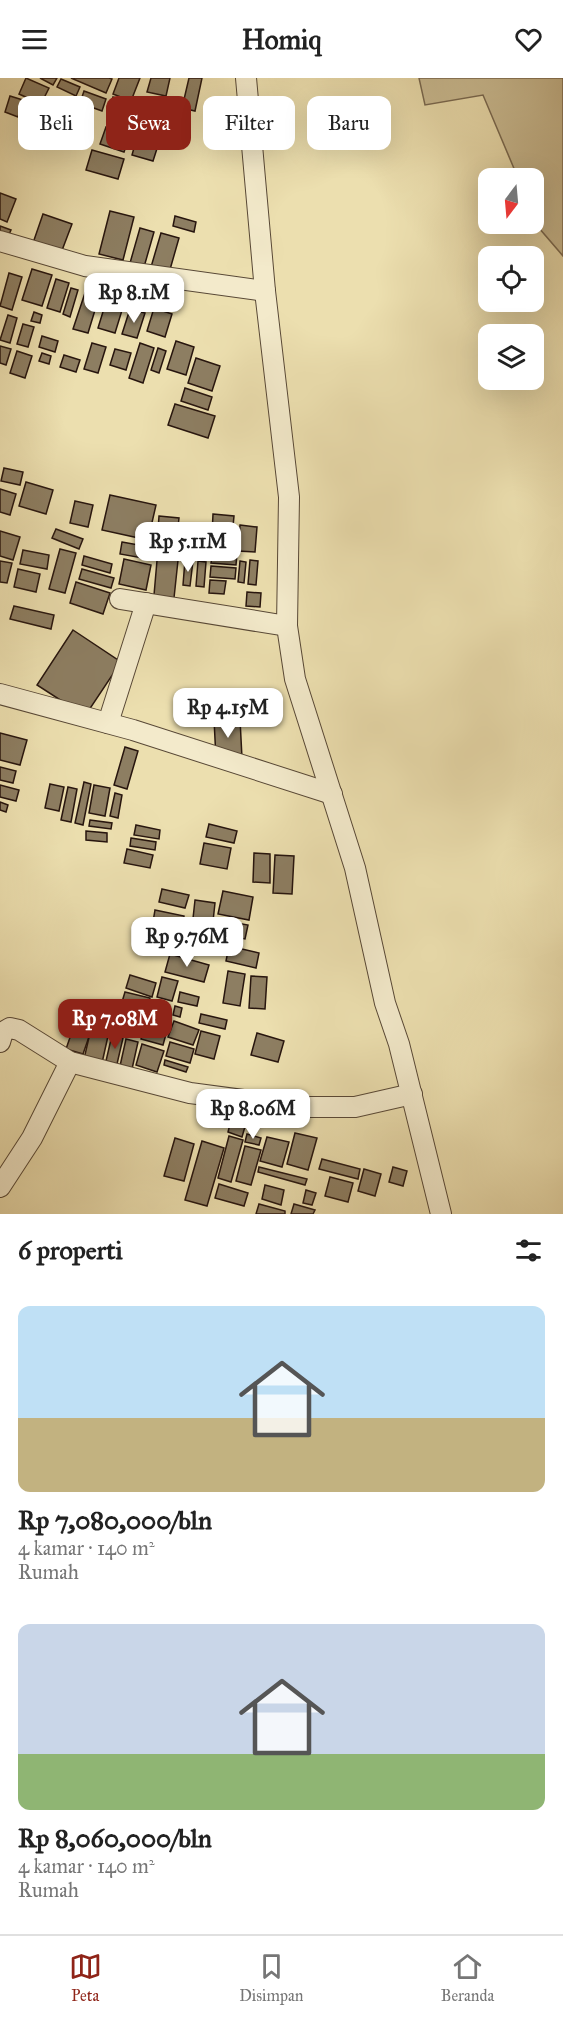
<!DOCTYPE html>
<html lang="id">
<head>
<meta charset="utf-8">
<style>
	:root { --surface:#fff; --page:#f2f2f2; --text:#222; --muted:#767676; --line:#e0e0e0; --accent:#8f2418 }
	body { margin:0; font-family:"IM FELL Great Primer",serif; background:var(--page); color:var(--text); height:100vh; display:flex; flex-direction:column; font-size:22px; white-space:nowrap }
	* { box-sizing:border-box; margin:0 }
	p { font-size:20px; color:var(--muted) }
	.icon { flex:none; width:33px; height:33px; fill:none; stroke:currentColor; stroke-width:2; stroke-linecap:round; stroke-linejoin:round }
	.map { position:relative; height:1136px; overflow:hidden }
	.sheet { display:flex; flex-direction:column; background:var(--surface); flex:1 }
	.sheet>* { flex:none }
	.top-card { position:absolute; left:18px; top:18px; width:528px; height:54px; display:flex; gap:12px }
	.needle { width:39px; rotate:196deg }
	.fabs { position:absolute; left:478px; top:90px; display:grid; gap:12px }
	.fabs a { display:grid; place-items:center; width:66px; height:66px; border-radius:12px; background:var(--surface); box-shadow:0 6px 24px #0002; font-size:30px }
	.price { position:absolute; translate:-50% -51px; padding:0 14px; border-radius:12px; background:#fff; color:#222; font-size:20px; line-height:39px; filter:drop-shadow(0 2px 3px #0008) }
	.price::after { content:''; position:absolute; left:50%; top:36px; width:18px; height:14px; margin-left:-9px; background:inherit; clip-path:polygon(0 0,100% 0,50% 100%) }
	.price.current { background:var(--accent); color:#fff }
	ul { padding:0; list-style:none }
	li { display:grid; align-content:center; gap:12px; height:318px; padding:0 18px }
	li span { display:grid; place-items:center; height:186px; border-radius:12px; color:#555 }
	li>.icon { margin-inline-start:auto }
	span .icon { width:108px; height:108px; fill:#fffc; stroke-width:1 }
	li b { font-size:26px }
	h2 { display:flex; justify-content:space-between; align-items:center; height:72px; padding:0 18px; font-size:26px }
	.chip { padding:0 21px; border-radius:12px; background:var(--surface); box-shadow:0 6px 24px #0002; font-size:21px; line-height:54px }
	.chip.current { background:var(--accent); color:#fff }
	header { display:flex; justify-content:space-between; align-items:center; height:78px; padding:0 18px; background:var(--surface); font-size:27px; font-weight:700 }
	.tab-bar { display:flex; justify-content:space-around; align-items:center; height:84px; border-top:2px solid var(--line); background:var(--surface); font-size:16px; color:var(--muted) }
	.tab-bar a { display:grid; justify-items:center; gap:3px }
	.tab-bar .current { color:var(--accent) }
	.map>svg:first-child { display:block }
	.green { fill:#cbbd94; stroke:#796951; stroke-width:1.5 }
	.building { fill:#8d7e62; stroke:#27150e; stroke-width:1.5 }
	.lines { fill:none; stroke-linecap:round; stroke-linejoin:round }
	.minor-casing { stroke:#584836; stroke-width:22 }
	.minor { stroke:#f3eacb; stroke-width:20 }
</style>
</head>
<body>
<header><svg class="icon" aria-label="menu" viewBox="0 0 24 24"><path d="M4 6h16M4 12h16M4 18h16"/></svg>Homiq<svg class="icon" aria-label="heart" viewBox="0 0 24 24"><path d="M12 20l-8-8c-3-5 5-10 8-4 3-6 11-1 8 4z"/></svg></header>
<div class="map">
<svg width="563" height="1136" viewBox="0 0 563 1136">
	<rect width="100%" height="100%" fill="#ecdfaf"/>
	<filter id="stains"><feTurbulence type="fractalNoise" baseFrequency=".00333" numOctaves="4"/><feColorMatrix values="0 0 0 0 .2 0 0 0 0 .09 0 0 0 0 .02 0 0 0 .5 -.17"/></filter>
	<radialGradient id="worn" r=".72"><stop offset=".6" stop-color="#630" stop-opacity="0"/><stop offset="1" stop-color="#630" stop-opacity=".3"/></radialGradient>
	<polygon class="green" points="419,0 563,0 563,178 539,150 534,138 534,100 518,100 483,17 425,27"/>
	<g class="building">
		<polygon points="26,0 49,10 41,26 19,16"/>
		<polygon points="40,0 57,0 53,7"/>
		<polygon points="71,0 109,0 112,1 106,15"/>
		<polygon points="119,0 140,0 131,23 113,16"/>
		<polygon points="151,0 170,0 166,18 147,14"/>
		<polygon points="189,0 202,0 195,33 182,30"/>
		<polygon points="61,1 80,9 76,18 57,9"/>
		<polygon points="84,13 106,21 102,33 80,25"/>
		<polygon points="10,18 23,22 18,39 5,34"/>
		<polygon points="113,19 120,21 116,36 109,35"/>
		<polygon points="144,23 163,28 160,42 140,38"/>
		<polygon points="60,32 92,47 83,65 52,50"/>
		<polygon points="106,49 130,57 124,74 100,66"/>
		<polygon points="139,52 161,58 153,83 132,77"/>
		<polygon points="92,72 124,81 118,101 86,92"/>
		<polygon points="0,115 16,121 7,144 0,141"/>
		<polygon points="110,133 134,139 123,182 99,176"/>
		<polygon points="43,136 72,146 61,175 33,165"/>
		<polygon points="175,138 196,144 194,154 173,148"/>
		<polygon points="0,148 11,152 3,170 0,169"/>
		<polygon points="140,150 154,154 144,189 130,185"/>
		<polygon points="161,155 179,160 169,195 151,189"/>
		<polygon points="32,191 52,197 42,228 22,222"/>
		<polygon points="9,195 22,199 12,232 0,228"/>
		<polygon points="56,201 69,205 60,234 47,230"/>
		<polygon points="71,210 78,212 70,239 63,236"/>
		<polygon points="85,215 99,219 88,255 73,251"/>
		<polygon points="106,224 123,229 115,255 98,250"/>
		<polygon points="154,230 172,236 165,259 147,253"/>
		<polygon points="130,231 145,235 137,260 122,256"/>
		<polygon points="34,234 42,237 40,245 31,243"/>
		<polygon points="8,237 17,240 10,265 0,262"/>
		<polygon points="23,246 34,249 28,269 17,266"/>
		<polygon points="42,258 58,263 55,274 39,269"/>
		<polygon points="176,263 194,269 186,297 167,291"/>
		<polygon points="92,265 106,269 98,295 84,291"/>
		<polygon points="140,265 154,270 143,305 129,300"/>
		<polygon points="0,268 11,271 6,287 0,285"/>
		<polygon points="158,270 166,273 159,295 151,292"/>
		<polygon points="115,271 131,275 126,292 110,287"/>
		<polygon points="17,273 32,278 25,300 10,295"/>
		<polygon points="42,275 51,278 49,286 39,283"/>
		<polygon points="64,277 80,282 76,294 60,289"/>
		<polygon points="196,280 220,288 212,313 188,305"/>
		<polygon points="185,310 212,319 208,332 181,323"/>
		<polygon points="175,326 215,338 208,360 168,347"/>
		<polygon points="4,390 23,394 20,407 1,403"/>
		<polygon points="26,404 53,412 46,436 19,428"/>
		<polygon points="0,411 16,416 10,437 0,434"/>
		<polygon points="110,417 156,427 148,462 102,452"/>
		<polygon points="75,423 93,427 88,449 70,445"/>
		<polygon points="213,436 234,438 232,459 212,457"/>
		<polygon points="159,438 179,440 176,467 157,465"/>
		<polygon points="240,447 257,449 255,474 238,473"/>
		<polygon points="56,451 83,461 79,471 52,460"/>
		<polygon points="0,453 20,459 13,482 0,478"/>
		<polygon points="183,460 208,462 206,479 182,477"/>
		<polygon points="215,461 231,463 230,471 214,469"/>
		<polygon points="122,464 150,469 148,481 120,476"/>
		<polygon points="60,471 76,475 65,515 49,511"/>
		<polygon points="158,471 179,473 174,520 154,517"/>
		<polygon points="23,472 49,477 47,491 20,486"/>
		<polygon points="213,473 237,475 236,487 211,485"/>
		<polygon points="84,478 112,486 110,495 82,487"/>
		<polygon points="124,481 151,487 146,512 119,506"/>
		<polygon points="185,482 193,483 190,508 183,507"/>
		<polygon points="250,482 258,483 256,507 248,506"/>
		<polygon points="0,483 12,485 7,505 0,504"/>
		<polygon points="198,483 206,484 204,509 196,508"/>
		<polygon points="240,483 246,484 244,505 238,504"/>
		<polygon points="211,488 236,490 235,501 210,499"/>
		<polygon points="18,491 40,496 36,514 14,509"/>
		<polygon points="82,491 114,500 111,510 79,501"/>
		<polygon points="210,502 226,503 224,516 209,515"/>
		<polygon points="76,504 110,515 103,536 70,525"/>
		<polygon points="247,514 261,515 260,529 246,528"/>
		<polygon points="14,528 54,537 51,551 10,541"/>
		<polygon points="73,552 121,584 85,638 37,607"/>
		<polygon points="214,641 240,641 242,680 216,681"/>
		<polygon points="0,655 27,662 20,687 0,682"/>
		<polygon points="125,669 138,673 127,711 114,707"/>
		<polygon points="0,689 16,693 13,705 0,702"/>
		<polygon points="84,704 91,706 83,747 75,745"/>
		<polygon points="50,706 64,709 59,733 45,730"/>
		<polygon points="0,707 19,712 16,723 0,719"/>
		<polygon points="94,707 110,710 105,738 89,735"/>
		<polygon points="68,709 77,711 71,744 61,742"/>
		<polygon points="115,715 122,717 118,740 110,738"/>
		<polygon points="0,724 8,727 6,734 0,732"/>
		<polygon points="90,742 112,745 111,751 89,748"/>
		<polygon points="209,746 237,753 234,765 206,759"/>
		<polygon points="136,747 160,752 159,761 134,757"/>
		<polygon points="86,753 107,755 107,764 86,762"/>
		<polygon points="131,760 156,764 155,772 130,768"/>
		<polygon points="204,765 231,770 227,791 200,786"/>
		<polygon points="127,771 153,777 150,790 124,785"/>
		<polygon points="254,775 270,776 270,805 253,804"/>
		<polygon points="275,777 294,778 292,816 273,815"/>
		<polygon points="162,811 189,817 185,830 159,824"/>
		<polygon points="223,813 253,819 249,842 218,836"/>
		<polygon points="195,822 215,825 210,871 190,868"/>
		<polygon points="155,832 184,838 182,849 153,844"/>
		<polygon points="220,842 248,847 245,861 217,856"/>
		<polygon points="140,845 172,852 169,866 137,859"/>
		<polygon points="229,868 259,875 256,890 226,883"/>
		<polygon points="170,876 209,887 204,904 165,894"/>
		<polygon points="228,893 245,896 240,928 223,925"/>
		<polygon points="130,897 156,905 152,919 126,910"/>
		<polygon points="251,898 267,899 265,931 249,930"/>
		<polygon points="162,899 178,903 172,923 157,919"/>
		<polygon points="125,914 150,920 148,930 122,924"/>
		<polygon points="180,914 199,919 197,928 178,924"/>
		<polygon points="114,926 147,935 140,959 107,950"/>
		<polygon points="175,928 182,930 180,939 173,937"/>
		<polygon points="149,933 171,938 163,967 141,961"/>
		<polygon points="201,936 227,942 225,951 199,945"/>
		<polygon points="174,943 199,952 193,967 168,959"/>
		<polygon points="74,948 91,953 83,976 66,971"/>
		<polygon points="201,953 220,958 214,981 195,976"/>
		<polygon points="90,955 108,958 102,985 84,981"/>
		<polygon points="257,955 284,963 278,984 251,977"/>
		<polygon points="112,957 123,960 117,986 106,983"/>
		<polygon points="126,961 138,964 132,991 120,988"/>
		<polygon points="170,964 194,971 190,985 166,978"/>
		<polygon points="142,966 164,973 157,994 136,987"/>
		<polygon points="165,982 188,989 186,994 164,987"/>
		<polygon points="231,1042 246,1045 242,1059 228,1054"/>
		<polygon points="295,1055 317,1060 308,1092 287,1086"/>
		<polygon points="247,1056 261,1060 259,1067 245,1064"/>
		<polygon points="229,1058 243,1062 231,1104 218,1100"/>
		<polygon points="267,1059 289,1064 282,1089 260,1083"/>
		<polygon points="175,1060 194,1066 184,1103 164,1098"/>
		<polygon points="202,1063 224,1070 207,1128 185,1122"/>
		<polygon points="245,1068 261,1072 251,1107 236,1103"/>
		<polygon points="322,1081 360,1091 358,1101 319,1091"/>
		<polygon points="259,1089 307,1101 305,1107 258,1094"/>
		<polygon points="393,1089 407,1093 403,1108 389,1104"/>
		<polygon points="364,1091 381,1096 375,1118 358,1113"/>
		<polygon points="330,1099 353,1105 348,1124 325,1118"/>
		<polygon points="219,1106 248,1115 244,1128 215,1120"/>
		<polygon points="265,1107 284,1112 281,1127 262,1121"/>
		<polygon points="306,1112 316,1115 312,1127 303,1125"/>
		<polygon points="259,1126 285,1133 285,1136 256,1136"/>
		<polygon points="294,1126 315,1132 313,1136 291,1136"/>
	</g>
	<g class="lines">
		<g class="minor-casing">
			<g id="minor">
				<polyline points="246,0 265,213 289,419 287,548 295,601 355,790 385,925 399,966 441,1136"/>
				<polyline points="0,163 85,188 265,213"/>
				<polyline points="120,521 287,548"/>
				<polyline points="0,616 133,652 332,716"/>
				<polyline points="108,645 146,525"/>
				<polyline points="0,964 3,954 10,950 19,952 70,984 190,1015 296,1029 355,1029 412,1016"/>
				<polyline points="0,1109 32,1060 70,984"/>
			</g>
		</g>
		<use href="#minor" class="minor"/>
	</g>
	<rect width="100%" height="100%" filter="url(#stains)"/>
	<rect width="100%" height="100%" fill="url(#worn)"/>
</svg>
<div class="fabs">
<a><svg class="needle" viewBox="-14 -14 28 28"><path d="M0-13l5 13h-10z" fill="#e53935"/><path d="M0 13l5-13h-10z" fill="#767676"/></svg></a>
<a><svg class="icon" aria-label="locate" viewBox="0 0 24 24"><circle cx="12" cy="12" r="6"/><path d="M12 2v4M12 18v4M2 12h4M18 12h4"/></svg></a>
<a><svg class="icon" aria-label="layers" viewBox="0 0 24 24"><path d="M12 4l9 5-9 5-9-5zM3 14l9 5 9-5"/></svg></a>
</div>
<b class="price" style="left:134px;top:246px">Rp 8.1M</b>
<b class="price" style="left:188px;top:495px">Rp 5.11M</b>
<b class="price" style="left:228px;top:661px">Rp 4.15M</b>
<b class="price" style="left:187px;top:890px">Rp 9.76M</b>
<b class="price current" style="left:115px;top:972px">Rp 7.08M</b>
<b class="price" style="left:253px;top:1062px">Rp 8.06M</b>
<div class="top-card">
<a class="chip">Beli</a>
<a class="chip current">Sewa</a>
<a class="chip">Filter</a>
<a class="chip">Baru</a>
</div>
</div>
<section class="sheet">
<h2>6 properti<svg class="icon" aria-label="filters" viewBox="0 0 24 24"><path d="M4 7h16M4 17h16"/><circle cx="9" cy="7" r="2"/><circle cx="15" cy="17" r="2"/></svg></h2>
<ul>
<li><span style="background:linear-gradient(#bfe0f5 60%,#c2b280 0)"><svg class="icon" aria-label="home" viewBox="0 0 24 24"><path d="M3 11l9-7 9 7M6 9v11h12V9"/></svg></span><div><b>Rp 7,080,000/bln</b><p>4 kamar · 140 m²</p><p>Rumah</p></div></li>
<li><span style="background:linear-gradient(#c9d6e8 70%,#8fb573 0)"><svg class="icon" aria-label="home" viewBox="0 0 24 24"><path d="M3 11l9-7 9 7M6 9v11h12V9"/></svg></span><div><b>Rp 8,060,000/bln</b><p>4 kamar · 140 m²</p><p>Rumah</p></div></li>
</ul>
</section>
<nav class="tab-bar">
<a class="current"><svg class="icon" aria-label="map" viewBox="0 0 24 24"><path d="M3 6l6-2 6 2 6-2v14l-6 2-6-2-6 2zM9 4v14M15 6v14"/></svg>Peta</a>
<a><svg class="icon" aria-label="saved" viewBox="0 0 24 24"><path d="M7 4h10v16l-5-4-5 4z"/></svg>Disimpan</a>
<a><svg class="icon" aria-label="home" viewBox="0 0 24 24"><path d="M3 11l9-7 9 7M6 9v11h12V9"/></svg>Beranda</a>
</nav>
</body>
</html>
